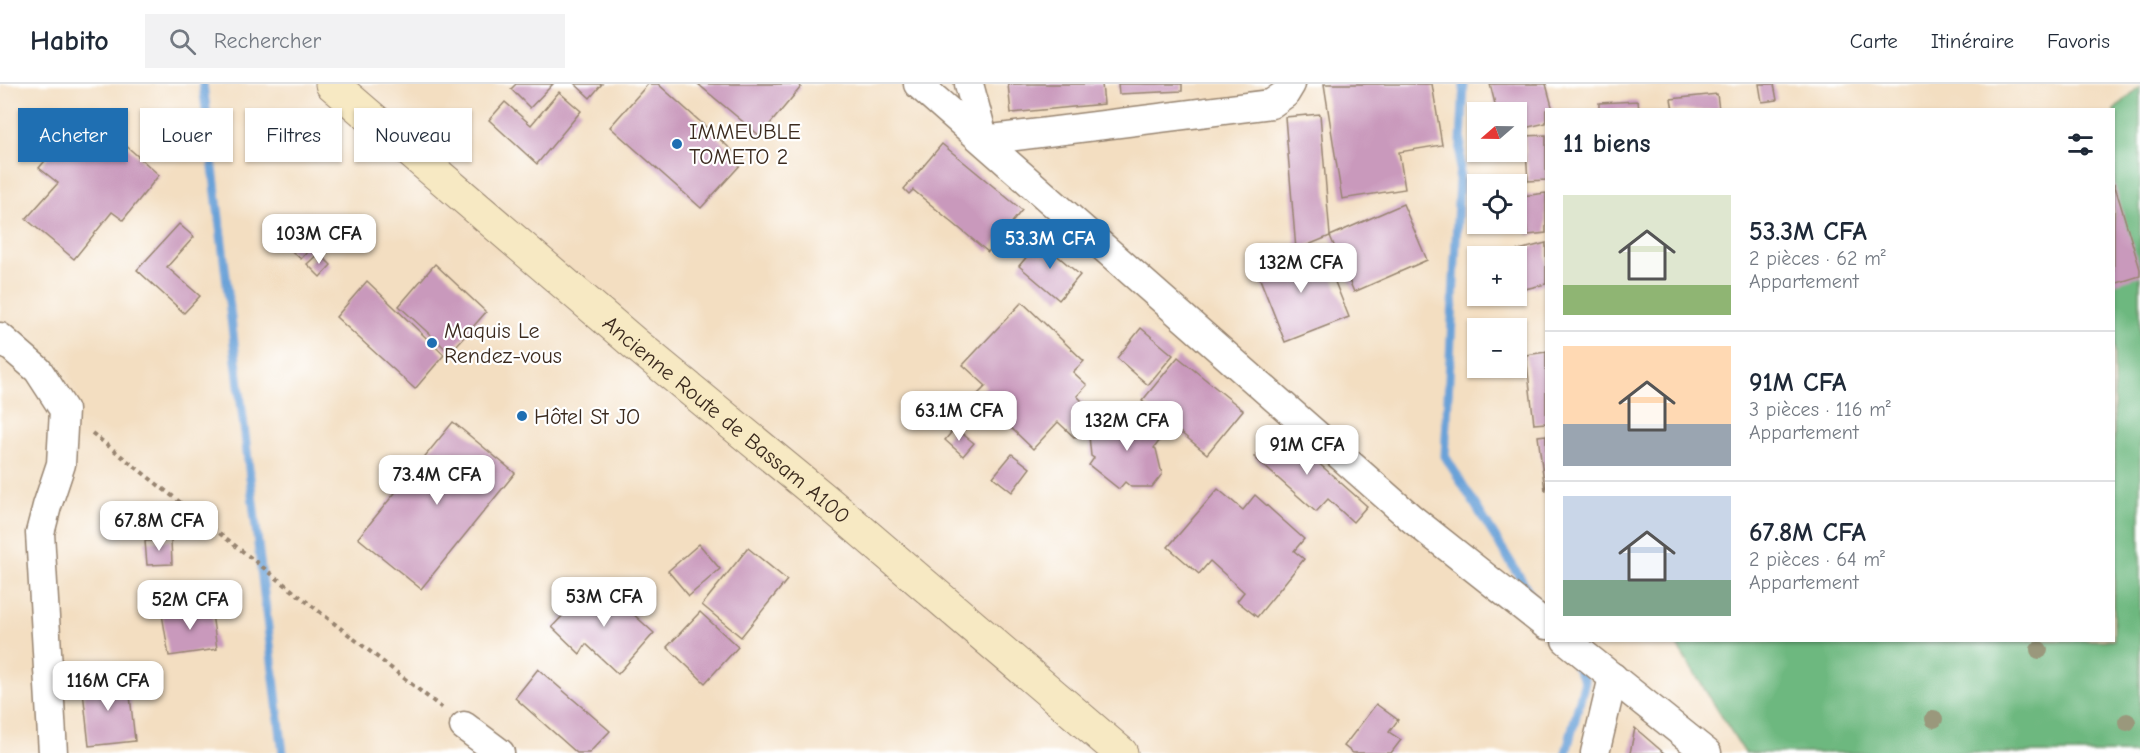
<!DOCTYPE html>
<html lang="fr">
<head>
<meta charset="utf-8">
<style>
	:root { --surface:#fff; --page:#f2f2f3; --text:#1f2937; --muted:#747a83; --line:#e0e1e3; --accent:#1f6fb2 }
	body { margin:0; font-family:"Comic Neue",sans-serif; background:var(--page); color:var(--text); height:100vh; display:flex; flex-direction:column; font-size:22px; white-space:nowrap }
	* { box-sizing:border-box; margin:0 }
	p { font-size:20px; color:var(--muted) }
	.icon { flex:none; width:33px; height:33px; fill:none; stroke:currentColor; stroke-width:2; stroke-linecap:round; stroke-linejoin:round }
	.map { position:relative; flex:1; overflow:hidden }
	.drawer { position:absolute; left:1545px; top:24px; width:570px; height:534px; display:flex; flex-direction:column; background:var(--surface); border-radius:0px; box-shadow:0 2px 4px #0004 }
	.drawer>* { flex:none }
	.hud { position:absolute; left:18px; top:24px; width:570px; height:54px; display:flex; gap:12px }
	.needle { width:39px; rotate:250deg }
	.buttons { position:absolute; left:1467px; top:18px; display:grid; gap:12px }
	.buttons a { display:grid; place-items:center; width:60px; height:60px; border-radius:0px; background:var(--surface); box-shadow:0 2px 4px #0004; font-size:30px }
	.price { position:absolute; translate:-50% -51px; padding:0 14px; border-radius:12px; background:#fff; color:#222; font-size:20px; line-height:39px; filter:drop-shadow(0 2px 3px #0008) }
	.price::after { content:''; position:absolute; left:50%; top:36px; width:18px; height:14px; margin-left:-9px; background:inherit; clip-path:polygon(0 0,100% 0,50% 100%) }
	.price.on { background:var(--accent); color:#fff }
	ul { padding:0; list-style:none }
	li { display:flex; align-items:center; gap:18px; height:150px; padding:0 18px }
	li+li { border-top:2px solid var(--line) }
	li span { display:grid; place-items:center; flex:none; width:168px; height:120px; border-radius:0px; color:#555 }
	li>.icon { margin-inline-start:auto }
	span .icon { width:72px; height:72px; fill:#fffc; stroke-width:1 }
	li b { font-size:26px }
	h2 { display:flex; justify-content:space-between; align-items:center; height:72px; padding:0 18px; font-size:26px }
	.chip { padding:0 21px; border-radius:0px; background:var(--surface); box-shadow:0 2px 4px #0004; font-size:21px; line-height:54px }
	.chip.on { background:var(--accent); color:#fff }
	header { display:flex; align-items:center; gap:36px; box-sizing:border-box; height:84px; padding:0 30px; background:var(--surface); border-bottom:2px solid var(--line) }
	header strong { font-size:28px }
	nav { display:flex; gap:33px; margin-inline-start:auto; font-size:21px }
	.search { width:420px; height:54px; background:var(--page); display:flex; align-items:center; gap:15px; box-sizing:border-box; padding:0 21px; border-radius:0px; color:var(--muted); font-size:22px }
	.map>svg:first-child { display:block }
	.forest { fill:#6db87f; stroke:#54714e; stroke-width:1.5 }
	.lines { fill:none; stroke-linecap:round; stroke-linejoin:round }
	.stream { stroke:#6aa2d8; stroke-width:9 }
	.building { fill:#c999bc }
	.minor-casing { stroke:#978470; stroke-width:31 }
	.secondary-casing { stroke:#978470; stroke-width:35 }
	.path { stroke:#978470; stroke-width:4; stroke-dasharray:4.5 4.5; stroke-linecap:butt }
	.minor { stroke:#fff; stroke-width:28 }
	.secondary { stroke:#f7e9c3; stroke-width:33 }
	.tree { fill:#9a987b }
	.poi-dot { fill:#1f6fb2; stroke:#fff; stroke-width:2 }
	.labels { text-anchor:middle; stroke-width:4.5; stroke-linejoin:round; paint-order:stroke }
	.poi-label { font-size:22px; fill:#3b2a1e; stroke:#fff; text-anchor:start }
	.street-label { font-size:22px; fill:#3b2a1e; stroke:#fff }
</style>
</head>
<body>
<header>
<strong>Habito</strong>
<div class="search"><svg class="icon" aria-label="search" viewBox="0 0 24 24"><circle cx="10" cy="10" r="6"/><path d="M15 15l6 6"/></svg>Rechercher</div>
<nav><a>Carte</a><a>Itinéraire</a><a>Favoris</a></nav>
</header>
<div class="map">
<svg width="2140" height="669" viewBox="0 0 2140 669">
	<rect width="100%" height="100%" fill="#fff"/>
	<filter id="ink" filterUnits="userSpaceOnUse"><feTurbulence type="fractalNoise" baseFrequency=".0167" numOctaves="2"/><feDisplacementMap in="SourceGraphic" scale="12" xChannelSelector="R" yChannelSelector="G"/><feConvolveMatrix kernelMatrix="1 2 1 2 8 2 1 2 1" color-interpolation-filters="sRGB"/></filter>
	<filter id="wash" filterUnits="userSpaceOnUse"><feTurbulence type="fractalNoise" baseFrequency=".008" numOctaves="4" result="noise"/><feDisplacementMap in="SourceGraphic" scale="24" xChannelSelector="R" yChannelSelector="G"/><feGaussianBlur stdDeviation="1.35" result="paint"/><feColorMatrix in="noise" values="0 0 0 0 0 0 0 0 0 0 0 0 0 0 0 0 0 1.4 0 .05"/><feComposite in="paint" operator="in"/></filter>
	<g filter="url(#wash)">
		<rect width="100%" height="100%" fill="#f3dec1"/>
		<polygon class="forest" points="2140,2 2140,669 1745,669 1674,557 2114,556 2114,26"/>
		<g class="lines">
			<g class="stream">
				<polyline points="203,0 283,669"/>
				<polyline points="1464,0 1445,372 1537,521"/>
				<polyline points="1566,669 1585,597 1570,573"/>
			</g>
		</g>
		<g id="blocks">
			<g class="building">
				<polygon points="516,0 553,0 530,24 511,5"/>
				<polygon points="575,0 602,0 590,14"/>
				<polygon points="648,0 658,0 744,77 701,124 610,43"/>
				<polygon points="698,0 798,0 801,3 760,52"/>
				<polygon points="1008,0 1102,0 1104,20 1011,29"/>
				<polygon points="1118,0 1182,0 1182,7 1119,10"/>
				<polygon points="1324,0 1432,0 1442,61 1399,68 1405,105 1342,115"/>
				<polygon points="1490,0 1546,0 1553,26 1546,26 1546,39 1516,46 1516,28 1497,28"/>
				<polygon points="1759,0 1774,0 1777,16 1762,18"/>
				<polygon points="559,8 581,27 537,80 489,36 505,18 531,41"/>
				<polygon points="1717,10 1719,26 1673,26 1671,15"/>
				<polygon points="1638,17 1639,26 1599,26 1599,19"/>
				<polygon points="87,27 159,91 123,136 112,128 74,175 26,135 58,99 39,84"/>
				<polygon points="1320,30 1330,152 1296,166 1285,33"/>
				<polygon points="1546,51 1546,96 1528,97 1525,52"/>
				<polygon points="942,60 1022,126 988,168 913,106 909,110 904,105"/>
				<polygon points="2114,99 2140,185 2140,192 2114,200"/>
				<polygon points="1546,109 1546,149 1528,151 1522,112"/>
				<polygon points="1403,120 1427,176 1354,208 1330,152"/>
				<polygon points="292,139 315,159 301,175 279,156"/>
				<polygon points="179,140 194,153 167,183 200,212 184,229 137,186"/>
				<polygon points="1040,157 1080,191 1059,216 1019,182"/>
				<polygon points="1546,159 1546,200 1525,205 1515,167"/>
				<polygon points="1284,168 1289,182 1323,168 1349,233 1285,258 1254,180"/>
				<polygon points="319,169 331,181 320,193 307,180"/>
				<polygon points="435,180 486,228 450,269 399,222"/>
				<polygon points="367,197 444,271 415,305 336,233"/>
				<polygon points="1022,218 1084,277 1073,288 1087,301 1077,312 1096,331 1075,354 1058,338 1033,365 977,311 986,302 963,281"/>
				<polygon points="1141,244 1173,271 1148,301 1117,274"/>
				<polygon points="1546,268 1546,339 1534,340 1526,271"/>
				<polygon points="1178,273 1243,326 1207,370 1142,317"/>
				<polygon points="1140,326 1166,348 1154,364 1156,365 1162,390 1152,403 1131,403 1125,398 1119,405 1089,381 1094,374 1091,372 1089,352 1099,339 1120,338 1126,343"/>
				<polygon points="453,338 515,389 421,505 358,454"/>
				<polygon points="955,344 974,359 963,372 945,356"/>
				<polygon points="1280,345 1367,422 1353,438 1328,415 1316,428 1254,373"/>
				<polygon points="1546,351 1546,406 1545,406 1538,352"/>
				<polygon points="1012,370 1030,384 1012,408 993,393"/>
				<polygon points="1218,405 1243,426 1255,411 1304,455 1294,467 1304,475 1257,533 1237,517 1244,508 1210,477 1199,490 1168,463"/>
				<polygon points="171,456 172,480 147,481 145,457"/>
				<polygon points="699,460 720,485 689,512 668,487"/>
				<polygon points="748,464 787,496 741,553 702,521"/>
				<polygon points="596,496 654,549 618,590 586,560 580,570 552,543"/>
				<polygon points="211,523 217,565 169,572 162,530"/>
				<polygon points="700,528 738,563 705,599 667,563"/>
				<polygon points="538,585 610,647 589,669 577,669 515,614"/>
				<polygon points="128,593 135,657 89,662 82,598"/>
				<polygon points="1376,620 1398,636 1389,648 1401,656 1391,669 1353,669 1344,662"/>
				<polygon points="1635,644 1664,669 1630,669"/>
			</g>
		</g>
	</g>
	<g filter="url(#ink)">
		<use href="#blocks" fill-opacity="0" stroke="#978470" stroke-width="1.5"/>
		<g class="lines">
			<g class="minor-casing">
				<g id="minor">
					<polyline points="918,0 1411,434 1546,541"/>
					<polyline points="969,0 984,56 1271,20 1285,10 1291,0"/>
					<polyline points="0,253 38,286 64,326 61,380 47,422 40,449 53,669"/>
					<polyline points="1566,556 1707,669"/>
					<polyline points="464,642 500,669"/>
					<polyline points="1595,669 1613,593"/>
				</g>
			</g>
			<g class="secondary-casing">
				<g id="secondary">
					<path id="s1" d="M332 0 634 259 831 421 1121 669"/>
				</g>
			</g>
			<polyline class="path" points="92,349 442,624"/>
			<use href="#minor" class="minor"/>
			<use href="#secondary" class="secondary"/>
		</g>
		<g class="tree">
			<circle cx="2039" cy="566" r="9"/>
			<circle cx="1934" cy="635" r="9"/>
			<circle cx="2127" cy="638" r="9"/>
		</g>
	</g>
	<g class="poi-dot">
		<circle cx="677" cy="60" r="6"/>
		<circle cx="432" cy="259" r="6"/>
		<circle cx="522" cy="332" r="6"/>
	</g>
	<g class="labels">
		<g class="poi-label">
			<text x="689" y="55">IMMEUBLE<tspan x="689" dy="25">TOMETO 2</tspan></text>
			<text x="444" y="254">Maquis Le<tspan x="444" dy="25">Rendez-vous</tspan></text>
			<text x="534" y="340">Hôtel St JO</text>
		</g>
		<g class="street-label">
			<text dy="8" stroke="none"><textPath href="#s1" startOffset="518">Ancienne Route de Bassam A100</textPath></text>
		</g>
	</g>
</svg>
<div class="buttons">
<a><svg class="needle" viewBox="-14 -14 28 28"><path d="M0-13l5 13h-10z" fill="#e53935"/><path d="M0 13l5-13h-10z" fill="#747a83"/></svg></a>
<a><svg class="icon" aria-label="locate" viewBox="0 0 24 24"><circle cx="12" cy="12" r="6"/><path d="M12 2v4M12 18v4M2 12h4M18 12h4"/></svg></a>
<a>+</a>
<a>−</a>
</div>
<b class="price" style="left:319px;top:181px">103M CFA</b>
<b class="price on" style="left:1050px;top:186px">53.3M CFA</b>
<b class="price" style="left:1301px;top:210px">132M CFA</b>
<b class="price" style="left:959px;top:358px">63.1M CFA</b>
<b class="price" style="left:1127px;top:368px">132M CFA</b>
<b class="price" style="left:1307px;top:392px">91M CFA</b>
<b class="price" style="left:437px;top:422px">73.4M CFA</b>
<b class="price" style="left:159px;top:468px">67.8M CFA</b>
<b class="price" style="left:604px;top:544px">53M CFA</b>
<b class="price" style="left:190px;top:547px">52M CFA</b>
<b class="price" style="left:108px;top:628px">116M CFA</b>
<div class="hud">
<a class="chip on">Acheter</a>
<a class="chip">Louer</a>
<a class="chip">Filtres</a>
<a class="chip">Nouveau</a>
</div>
<section class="drawer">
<h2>11 biens<svg class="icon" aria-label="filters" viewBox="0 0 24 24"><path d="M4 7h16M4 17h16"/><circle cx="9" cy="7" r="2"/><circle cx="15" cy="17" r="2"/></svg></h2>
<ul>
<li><span style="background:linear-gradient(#dfe7d0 75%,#8fb573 0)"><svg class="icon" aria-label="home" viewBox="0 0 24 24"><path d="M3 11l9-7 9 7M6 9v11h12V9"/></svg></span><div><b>53.3M CFA</b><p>2 pièces · 62 m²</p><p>Appartement</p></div></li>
<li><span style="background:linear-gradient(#ffd9b3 65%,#9aa5b1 0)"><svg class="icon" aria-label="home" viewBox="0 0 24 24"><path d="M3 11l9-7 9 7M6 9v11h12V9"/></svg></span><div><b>91M CFA</b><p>3 pièces · 116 m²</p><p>Appartement</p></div></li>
<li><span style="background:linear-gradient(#c9d6e8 70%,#7fa58c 0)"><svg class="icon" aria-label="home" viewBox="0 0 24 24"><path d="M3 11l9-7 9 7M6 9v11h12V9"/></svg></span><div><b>67.8M CFA</b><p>2 pièces · 64 m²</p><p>Appartement</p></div></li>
</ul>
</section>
</div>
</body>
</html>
